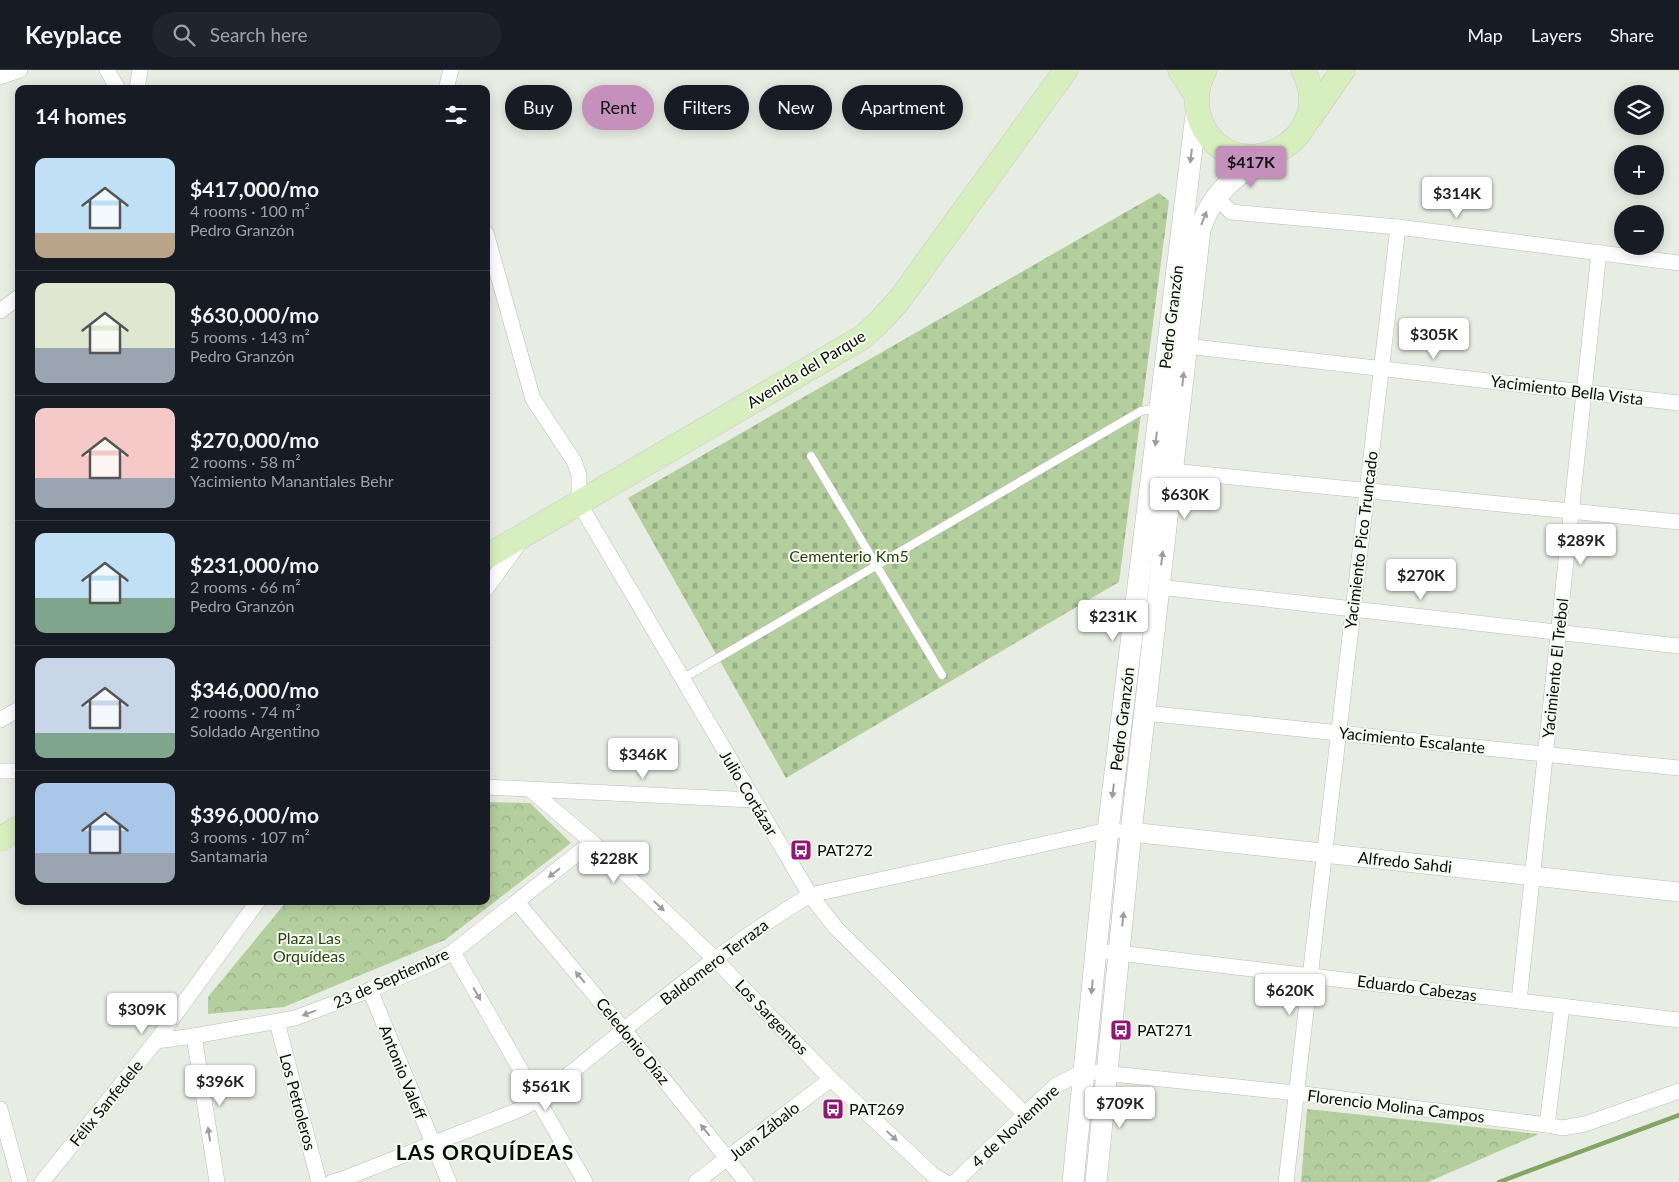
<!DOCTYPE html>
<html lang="en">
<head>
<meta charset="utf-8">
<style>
	:root { --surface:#171b24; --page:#20242c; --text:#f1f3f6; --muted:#9ea1a6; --line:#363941; --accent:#c590bc }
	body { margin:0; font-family:Lato,sans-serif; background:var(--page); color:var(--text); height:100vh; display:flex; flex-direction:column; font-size:19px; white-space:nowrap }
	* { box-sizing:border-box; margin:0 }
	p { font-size:16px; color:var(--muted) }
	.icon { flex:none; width:28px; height:28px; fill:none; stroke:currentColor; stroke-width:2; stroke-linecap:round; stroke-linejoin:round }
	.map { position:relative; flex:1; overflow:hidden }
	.sheet { position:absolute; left:15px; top:15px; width:475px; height:820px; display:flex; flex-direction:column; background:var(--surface); border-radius:10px; box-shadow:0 2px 12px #0003 }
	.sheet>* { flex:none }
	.top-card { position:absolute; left:505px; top:15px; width:475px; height:45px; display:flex; gap:10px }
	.fabs { position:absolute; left:1614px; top:15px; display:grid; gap:10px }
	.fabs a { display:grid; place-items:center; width:50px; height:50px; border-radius:50%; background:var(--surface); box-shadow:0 2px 12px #0003; font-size:25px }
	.price { position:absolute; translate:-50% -42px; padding:0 11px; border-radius:5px; background:#fff; color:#222; font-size:16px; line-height:32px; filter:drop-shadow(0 1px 2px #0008) }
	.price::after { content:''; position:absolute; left:50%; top:30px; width:15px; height:11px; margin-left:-8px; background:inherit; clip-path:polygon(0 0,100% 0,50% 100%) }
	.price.selected { background:var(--accent); color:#111 }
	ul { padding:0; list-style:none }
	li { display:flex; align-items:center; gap:15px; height:125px; padding:0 20px }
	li+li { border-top:1px solid var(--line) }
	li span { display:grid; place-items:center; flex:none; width:140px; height:100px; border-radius:10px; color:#555 }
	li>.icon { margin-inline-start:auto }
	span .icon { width:60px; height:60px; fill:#fffc; stroke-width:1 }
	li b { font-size:21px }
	h2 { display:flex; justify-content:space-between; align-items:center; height:60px; padding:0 20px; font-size:21px }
	.tag { padding:0 18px; border-radius:22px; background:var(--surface); box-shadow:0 2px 12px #0003; font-size:18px; line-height:45px }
	.tag.selected { background:var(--accent); color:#111 }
	header { display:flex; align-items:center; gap:30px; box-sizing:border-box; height:70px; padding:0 25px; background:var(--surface); border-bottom:1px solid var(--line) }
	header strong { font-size:24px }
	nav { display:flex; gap:28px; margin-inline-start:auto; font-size:18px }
	.search { width:350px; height:45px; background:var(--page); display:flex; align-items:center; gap:12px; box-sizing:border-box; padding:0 18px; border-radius:28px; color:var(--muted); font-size:19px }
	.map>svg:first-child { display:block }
	.forest { fill:url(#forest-crowns) }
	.cemetery { fill:url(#cemetery-stones) }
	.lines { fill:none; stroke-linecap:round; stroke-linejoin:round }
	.stream { stroke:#85a565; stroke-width:4.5 }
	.service-casing { stroke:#b8bdb4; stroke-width:9 }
	.minor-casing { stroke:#b8bdb4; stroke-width:16 }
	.tertiary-casing { stroke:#b8bdb4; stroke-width:20 }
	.secondary-casing { stroke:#b8bdb4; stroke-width:22 }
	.primary-casing { stroke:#c9cac9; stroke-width:25 }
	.service { stroke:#fff; stroke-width:8 }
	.minor { stroke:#fff; stroke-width:15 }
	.tertiary { stroke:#fff; stroke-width:19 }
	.secondary { stroke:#fff; stroke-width:21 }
	.primary { stroke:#d7efbf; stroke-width:24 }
	.oneway { fill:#9d9e9d }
	.labels { text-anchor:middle; stroke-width:4; stroke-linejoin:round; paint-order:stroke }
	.street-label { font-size:16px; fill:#0a0c09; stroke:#f6fbf1 }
	.park-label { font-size:16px; fill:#2d4214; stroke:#f6fbf1 }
	.poi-label { font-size:16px; fill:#0a0c09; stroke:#f6fbf1; text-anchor:start }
	.district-label { font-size:21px; font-weight:bold; letter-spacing:1px; fill:#0a0c09; stroke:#f6fbf1 }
</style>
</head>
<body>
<header>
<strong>Keyplace</strong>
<div class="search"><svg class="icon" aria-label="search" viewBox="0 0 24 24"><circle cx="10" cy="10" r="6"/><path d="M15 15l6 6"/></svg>Search here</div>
<nav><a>Map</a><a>Layers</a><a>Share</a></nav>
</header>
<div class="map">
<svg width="1679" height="1112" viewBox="0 0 1679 1112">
	<defs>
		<pattern id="forest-crowns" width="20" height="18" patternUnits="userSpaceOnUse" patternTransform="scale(1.25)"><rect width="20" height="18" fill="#b5ce9e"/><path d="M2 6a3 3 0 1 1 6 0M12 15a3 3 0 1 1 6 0" fill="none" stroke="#9ab087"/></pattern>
		<pattern id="cemetery-stones" width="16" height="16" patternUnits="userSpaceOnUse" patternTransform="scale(1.25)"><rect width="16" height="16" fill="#b5ce9e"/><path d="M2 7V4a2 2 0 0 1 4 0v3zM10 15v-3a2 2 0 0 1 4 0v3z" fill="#9ab087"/></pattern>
	</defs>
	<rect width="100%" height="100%" fill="#e8ede4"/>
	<g class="forest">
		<polygon points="486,732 530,733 571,773 445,870 284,937 208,944 208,927 287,831 486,831"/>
		<polygon points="1307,1039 1539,1064 1428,1112 1301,1112"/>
	</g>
	<polygon class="cemetery" points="1159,123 1169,131 1119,512 786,708 628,428"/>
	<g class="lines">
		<polyline class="stream" points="1499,1112 1679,1045"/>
		<g class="service-casing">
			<g id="service">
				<polyline points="811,386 942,605"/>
				<polyline points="682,609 1141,341 1157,338"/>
			</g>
		</g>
		<g class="minor-casing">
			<g id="minor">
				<polyline points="107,0 118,19"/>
				<polyline points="0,7 20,0"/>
				<polyline points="137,19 140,0"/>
				<polyline points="446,19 451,0"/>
				<polyline points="1216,127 1231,142 1398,157 1679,193"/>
				<polyline points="486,163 533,329 574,391 579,405 579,433 810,825 836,858 1026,1045"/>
				<polyline points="0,241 19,227"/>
				<polyline points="1186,276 1679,333"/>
				<polyline points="1172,401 1679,452"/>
				<polyline points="1159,517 1679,576"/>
				<polyline points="486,519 520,472"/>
				<polyline points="1145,643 1679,698"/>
				<polyline points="0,650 19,639"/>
				<polyline points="0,701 19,701"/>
				<polyline points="486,717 753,730"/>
				<polyline points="532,721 592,772 714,888 831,1009 933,1105 945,1112"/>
				<polyline points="517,832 624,960 746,1112"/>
				<polyline points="453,882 585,1112"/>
				<polyline points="1110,882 1679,950"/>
				<polyline points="370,920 449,1112"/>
				<polyline points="1519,931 1599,182"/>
				<polyline points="277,952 319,1112"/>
				<polyline points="194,966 217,1112"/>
				<polyline points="156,971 194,966 295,948 370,920 437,891 453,882 592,772"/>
				<polyline points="0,1039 20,1112"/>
				<polyline points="1547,1055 1562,936"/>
				<polyline points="42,1112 156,971 258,831"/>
				<path d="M332 1112 343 1109 521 1039 537 1030C626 959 712 884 810 825L1108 760 1117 761"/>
				<polyline points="696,1112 831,1009"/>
				<polyline points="955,1112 1055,1016 1084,1001 1296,1023 1547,1055 1562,1058 1585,1054 1679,1021"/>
				<polyline points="1286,1112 1398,157"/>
			</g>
		</g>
		<g class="tertiary-casing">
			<polyline id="tertiary" points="1131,762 1679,822"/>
		</g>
		<g class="secondary-casing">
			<g id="secondary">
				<polyline points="1073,1112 1108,760 1197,37"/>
				<path d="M1096 1112 1131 762 1200 160C1211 123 1235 107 1264 86"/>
			</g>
		</g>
		<g class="primary-casing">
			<g id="primary">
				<polyline points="1180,0 1197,27"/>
				<path d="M1205 0C1196 16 1194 34 1201 52 1232 124 1341 72 1303 0"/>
				<polyline points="1309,49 1343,0"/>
				<polyline points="486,487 863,267 881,250 900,229 1066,0"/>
				<polyline points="0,769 19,758"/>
			</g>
		</g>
		<use href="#service" class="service"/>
		<use href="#minor" class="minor"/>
		<use href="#tertiary" class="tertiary"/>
		<use href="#secondary" class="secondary"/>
		<use href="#primary" class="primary"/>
	</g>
	<defs><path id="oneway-solid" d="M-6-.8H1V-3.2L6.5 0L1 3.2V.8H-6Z" transform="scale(1.25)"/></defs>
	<g class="oneway">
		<use href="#oneway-solid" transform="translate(1191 86) rotate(97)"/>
		<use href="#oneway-solid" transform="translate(1204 148) rotate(-68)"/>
		<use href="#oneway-solid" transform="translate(1183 309) rotate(-84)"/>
		<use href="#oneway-solid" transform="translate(1156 369) rotate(97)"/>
		<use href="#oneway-solid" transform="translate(1162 488) rotate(-83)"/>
		<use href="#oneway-solid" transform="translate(1113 721) rotate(97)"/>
		<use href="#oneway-solid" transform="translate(554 803) rotate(142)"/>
		<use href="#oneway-solid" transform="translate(659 836) rotate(43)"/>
		<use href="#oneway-solid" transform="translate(1123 849) rotate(-84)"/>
		<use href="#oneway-solid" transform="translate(580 907) rotate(-130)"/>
		<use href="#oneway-solid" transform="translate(1092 917) rotate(96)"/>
		<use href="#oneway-solid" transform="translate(477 924) rotate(60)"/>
		<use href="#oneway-solid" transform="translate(309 943) rotate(159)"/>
		<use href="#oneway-solid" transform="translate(705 1060) rotate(-129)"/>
		<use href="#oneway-solid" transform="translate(209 1064) rotate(-99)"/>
		<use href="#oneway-solid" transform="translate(892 1066) rotate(43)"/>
	</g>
	<defs>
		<g id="bus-square" transform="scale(1.125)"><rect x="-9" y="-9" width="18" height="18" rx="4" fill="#901774" stroke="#f6fbf1"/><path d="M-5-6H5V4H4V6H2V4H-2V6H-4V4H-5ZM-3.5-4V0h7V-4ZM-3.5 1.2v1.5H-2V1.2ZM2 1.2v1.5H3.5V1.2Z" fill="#fff"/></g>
	</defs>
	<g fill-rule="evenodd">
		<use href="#bus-square" x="801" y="780"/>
		<use href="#bus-square" x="1121" y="960"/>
		<use href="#bus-square" x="833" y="1039"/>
	</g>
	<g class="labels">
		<g class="street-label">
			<text transform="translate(1171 247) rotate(-83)" y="6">Pedro Granzón</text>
			<text transform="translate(806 299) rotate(-31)" y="6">Avenida del Parque</text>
			<text transform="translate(1567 320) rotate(7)" y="6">Yacimiento Bella Vista</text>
			<text transform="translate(1361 470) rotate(-83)" y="6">Yacimiento Pico Truncado</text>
			<text transform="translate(1555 598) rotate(-84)" y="6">Yacimiento El Trebol</text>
			<text transform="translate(1122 649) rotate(-83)" y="6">Pedro Granzón</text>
			<text transform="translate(1412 670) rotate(6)" y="6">Yacimiento Escalante</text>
			<text transform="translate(749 723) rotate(59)" y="6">Julio Cortázar</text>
			<text transform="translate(1405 792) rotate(6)" y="6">Alfredo Sahdi</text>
			<text transform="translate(714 892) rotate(-37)" y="6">Baldomero Terraza</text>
			<text transform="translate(391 908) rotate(-24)" y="6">23 de Septiembre</text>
			<text transform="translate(1417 918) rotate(7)" y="6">Eduardo Cabezas</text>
			<text transform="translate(772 947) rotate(46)" y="6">Los Sargentos</text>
			<text transform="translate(633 971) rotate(51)" y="6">Celedonio Díaz</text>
			<text transform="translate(403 1002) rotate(68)" y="6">Antonio Valeff</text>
			<text transform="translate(298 1032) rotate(75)" y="6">Los Petroleros</text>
			<text transform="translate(106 1033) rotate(-51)" y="6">Félix Sanfedele</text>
			<text transform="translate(1396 1036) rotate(7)" y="6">Florencio Molina Campos</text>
			<text transform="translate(1015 1056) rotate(-43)" y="6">4 de Noviembre</text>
			<text transform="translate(764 1061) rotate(-38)" y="6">Juan Zábalo</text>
		</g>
		<g class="park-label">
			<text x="849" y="492">Cementerio Km5</text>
			<text x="309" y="874">Plaza Las<tspan x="309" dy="18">Orquídeas</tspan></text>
		</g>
		<g class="poi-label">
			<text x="817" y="786">PAT272</text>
			<text x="1137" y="966">PAT271</text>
			<text x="849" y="1045">PAT269</text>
		</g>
		<g class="district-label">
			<text x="485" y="1090">LAS ORQUÍDEAS</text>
		</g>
	</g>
</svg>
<div class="fabs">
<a><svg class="icon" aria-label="layers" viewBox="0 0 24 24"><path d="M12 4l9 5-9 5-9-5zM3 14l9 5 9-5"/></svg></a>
<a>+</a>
<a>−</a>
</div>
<b class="price selected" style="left:1251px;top:118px">$417K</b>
<b class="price" style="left:1457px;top:149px">$314K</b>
<b class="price" style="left:1434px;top:290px">$305K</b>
<b class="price" style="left:1185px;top:450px">$630K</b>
<b class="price" style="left:1581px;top:496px">$289K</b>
<b class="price" style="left:1421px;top:531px">$270K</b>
<b class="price" style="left:1113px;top:572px">$231K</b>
<b class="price" style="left:643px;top:710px">$346K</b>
<b class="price" style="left:614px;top:814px">$228K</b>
<b class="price" style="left:1290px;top:946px">$620K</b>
<b class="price" style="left:142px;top:965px">$309K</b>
<b class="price" style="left:220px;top:1037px">$396K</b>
<b class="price" style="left:546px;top:1042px">$561K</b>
<b class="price" style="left:1120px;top:1059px">$709K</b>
<div class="top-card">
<a class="tag">Buy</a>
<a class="tag selected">Rent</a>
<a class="tag">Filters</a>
<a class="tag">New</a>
<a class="tag">Apartment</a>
</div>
<section class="sheet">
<h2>14 homes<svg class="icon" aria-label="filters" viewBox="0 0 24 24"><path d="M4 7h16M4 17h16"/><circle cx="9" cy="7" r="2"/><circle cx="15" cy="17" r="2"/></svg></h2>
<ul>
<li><span style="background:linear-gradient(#bfe0f5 75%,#b9a48a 0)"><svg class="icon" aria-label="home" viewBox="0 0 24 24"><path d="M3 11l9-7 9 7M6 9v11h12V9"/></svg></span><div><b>$417,000/mo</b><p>4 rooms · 100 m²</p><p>Pedro Granzón</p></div></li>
<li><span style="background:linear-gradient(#dfe7d0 65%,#9aa5b1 0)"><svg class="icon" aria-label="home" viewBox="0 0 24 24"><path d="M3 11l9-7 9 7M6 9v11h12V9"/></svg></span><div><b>$630,000/mo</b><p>5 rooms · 143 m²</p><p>Pedro Granzón</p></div></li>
<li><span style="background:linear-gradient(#f6c9c9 70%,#9aa5b1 0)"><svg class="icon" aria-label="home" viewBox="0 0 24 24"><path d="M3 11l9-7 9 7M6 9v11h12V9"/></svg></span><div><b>$270,000/mo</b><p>2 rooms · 58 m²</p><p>Yacimiento Manantiales Behr</p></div></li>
<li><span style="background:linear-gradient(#bfe0f5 65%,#7fa58c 0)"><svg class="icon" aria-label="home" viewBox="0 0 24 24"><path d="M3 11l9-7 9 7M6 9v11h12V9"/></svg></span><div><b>$231,000/mo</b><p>2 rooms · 66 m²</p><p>Pedro Granzón</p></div></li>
<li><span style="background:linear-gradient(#c9d6e8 75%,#7fa58c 0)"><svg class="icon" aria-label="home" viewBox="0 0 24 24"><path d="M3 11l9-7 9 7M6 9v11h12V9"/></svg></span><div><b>$346,000/mo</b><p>2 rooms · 74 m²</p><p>Soldado Argentino</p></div></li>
<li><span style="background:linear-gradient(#a9c7e8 70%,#9aa5b1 0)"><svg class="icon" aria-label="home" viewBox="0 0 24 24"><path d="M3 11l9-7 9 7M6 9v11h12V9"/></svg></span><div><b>$396,000/mo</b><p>3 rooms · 107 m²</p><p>Santamaria</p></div></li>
</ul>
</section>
</div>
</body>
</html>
